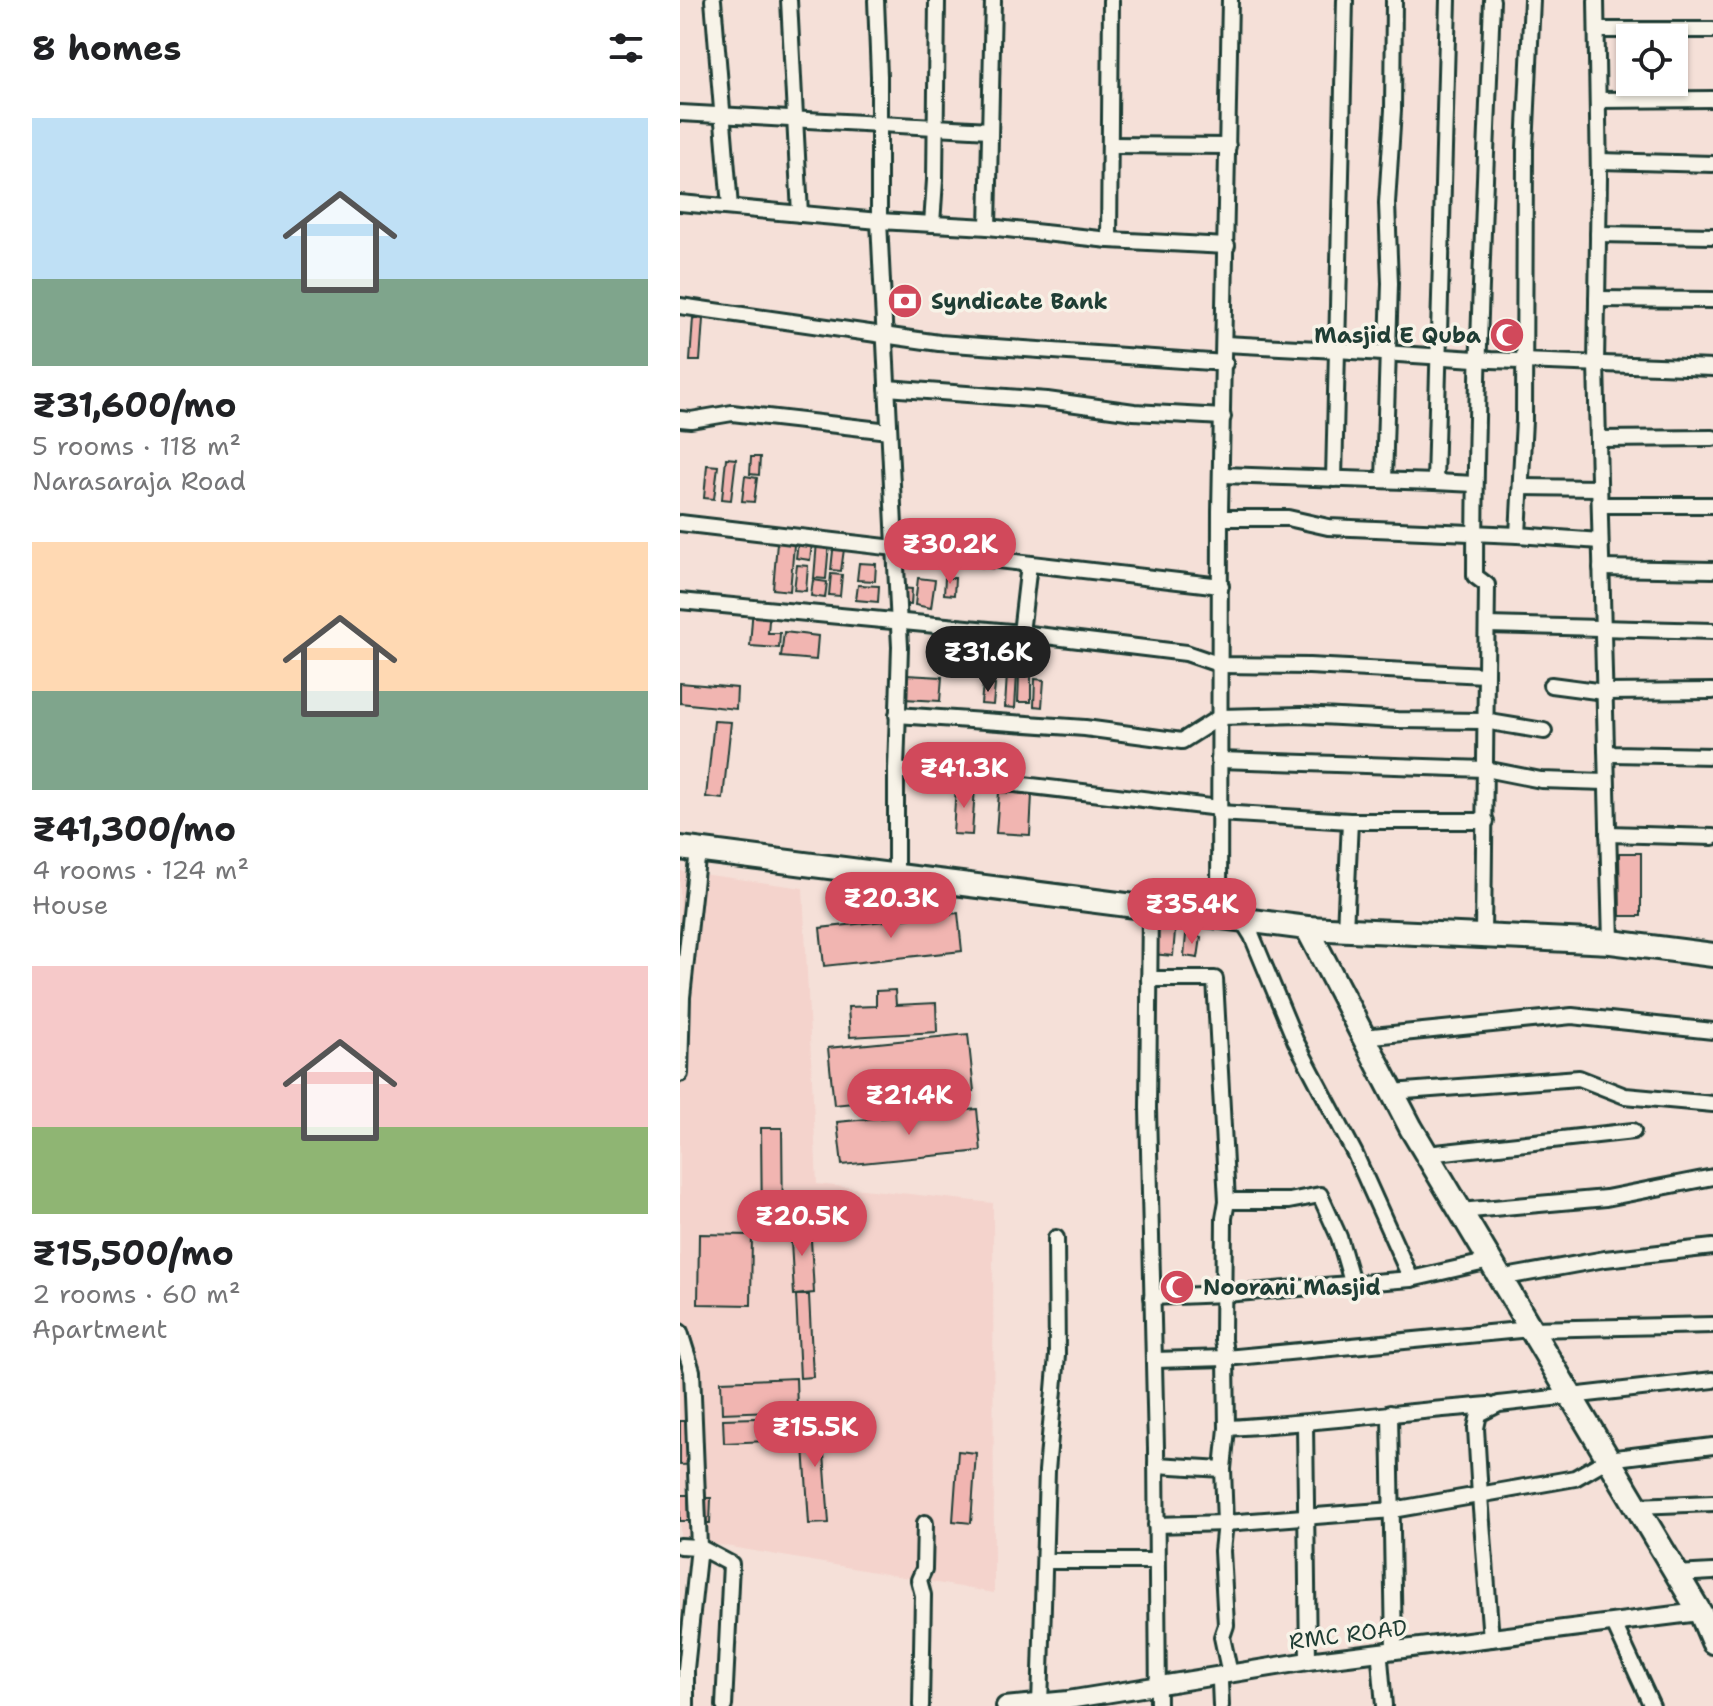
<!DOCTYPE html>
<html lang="en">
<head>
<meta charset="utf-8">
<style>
	:root { --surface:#fff; --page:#f6f6f6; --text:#202124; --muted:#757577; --accent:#d1495b }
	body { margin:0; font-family:"Shantell Sans",sans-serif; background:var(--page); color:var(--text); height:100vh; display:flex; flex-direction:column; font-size:30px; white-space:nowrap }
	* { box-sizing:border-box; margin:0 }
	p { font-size:26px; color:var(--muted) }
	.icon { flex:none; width:44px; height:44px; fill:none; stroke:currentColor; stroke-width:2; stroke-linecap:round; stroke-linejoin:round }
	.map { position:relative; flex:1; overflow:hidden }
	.side { display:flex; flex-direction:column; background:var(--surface); width:680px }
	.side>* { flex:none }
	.controls { position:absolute; left:936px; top:24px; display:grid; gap:16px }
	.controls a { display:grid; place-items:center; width:72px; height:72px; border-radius:0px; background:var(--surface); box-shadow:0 2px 6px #0004; font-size:40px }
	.price { position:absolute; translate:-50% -68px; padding:0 18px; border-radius:28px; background:var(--accent); color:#fff; font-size:26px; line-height:52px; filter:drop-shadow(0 2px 4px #0008) }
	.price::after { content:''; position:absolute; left:50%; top:48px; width:24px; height:18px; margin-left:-12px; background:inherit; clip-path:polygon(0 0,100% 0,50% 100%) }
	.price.current { background:#222; color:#fff }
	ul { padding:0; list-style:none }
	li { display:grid; align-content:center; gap:16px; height:424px; padding:0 32px }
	li span { display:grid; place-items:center; height:248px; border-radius:0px; color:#555 }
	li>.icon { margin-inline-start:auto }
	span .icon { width:144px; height:144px; fill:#fffc; stroke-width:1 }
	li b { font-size:34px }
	h2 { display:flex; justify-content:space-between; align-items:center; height:96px; padding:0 32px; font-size:34px }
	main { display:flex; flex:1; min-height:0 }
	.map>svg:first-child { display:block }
	.built { fill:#f4d3cc }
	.building { fill:#f1b5b1; stroke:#1f3d34; stroke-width:2 }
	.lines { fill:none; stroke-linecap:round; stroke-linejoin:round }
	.minor-casing { stroke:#1f3d34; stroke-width:20 }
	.tertiary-casing { stroke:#1f3d34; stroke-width:22 }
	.primary-casing { stroke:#1f3d34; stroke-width:28 }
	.minor { stroke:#f7f3e8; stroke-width:14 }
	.tertiary { stroke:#f7f3e8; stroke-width:16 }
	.primary { stroke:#f7f3e8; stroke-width:22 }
	.labels { text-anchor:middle; stroke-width:7; stroke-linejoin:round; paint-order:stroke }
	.poi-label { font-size:22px; font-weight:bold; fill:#1f3d34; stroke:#f7f3e8; text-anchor:start }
	.street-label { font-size:22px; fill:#1f3d34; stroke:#f7f3e8 }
</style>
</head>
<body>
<main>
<section class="side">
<h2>8 homes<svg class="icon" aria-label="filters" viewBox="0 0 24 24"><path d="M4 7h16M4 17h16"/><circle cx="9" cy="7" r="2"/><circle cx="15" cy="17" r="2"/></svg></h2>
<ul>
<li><span style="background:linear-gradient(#bfe0f5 65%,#7fa58c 0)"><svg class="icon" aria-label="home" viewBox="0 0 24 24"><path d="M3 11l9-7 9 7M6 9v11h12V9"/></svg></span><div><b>₹31,600/mo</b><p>5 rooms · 118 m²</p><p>Narasaraja Road</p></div></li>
<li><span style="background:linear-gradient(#ffd9b3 60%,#7fa58c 0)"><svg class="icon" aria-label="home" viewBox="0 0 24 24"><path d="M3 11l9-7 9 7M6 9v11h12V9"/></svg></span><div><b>₹41,300/mo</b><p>4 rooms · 124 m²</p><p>House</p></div></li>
<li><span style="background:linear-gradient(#f6c9c9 65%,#8fb573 0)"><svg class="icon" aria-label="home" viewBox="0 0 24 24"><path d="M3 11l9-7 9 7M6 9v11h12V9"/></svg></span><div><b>₹15,500/mo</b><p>2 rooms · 60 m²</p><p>Apartment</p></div></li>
</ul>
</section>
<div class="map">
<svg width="1033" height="1706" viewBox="0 0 1033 1706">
	<rect width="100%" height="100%" fill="#f5e0d8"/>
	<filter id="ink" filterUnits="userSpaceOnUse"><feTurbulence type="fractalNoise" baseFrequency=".0125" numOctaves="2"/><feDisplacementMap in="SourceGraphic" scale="16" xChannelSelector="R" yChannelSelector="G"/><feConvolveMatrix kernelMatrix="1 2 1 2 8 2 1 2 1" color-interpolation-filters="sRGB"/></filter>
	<g filter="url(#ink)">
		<polygon class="built" points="0,871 123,888 137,1184 313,1203 314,1593 0,1538"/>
		<g class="building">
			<polygon points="13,318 23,319 20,361 10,361"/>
			<polygon points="71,457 80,457 79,475 70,474"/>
			<polygon points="46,458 56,459 51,500 42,499"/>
			<polygon points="27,465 38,466 34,499 24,498"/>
			<polygon points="65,476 77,478 74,502 62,501"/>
			<polygon points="98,531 115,533 110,591 93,589"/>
			<polygon points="119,535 133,536 130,560 116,558"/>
			<polygon points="154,541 165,542 161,571 151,570"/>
			<polygon points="137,542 149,543 146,579 134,578"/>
			<polygon points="179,563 196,564 195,581 177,580"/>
			<polygon points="117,565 128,566 126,591 114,590"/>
			<polygon points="151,574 162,575 160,596 149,595"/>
			<polygon points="238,578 255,580 251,608 235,605"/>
			<polygon points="265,578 275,578 274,595 264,594"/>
			<polygon points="133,580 147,582 145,598 131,596"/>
			<polygon points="178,585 199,586 198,602 176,600"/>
			<polygon points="220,588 232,589 231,605 219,604"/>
			<polygon points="73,606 90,608 88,633 100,633 99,648 70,646"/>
			<polygon points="104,632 138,636 136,660 101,657"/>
			<polygon points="314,638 327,639 324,670 310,668"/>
			<polygon points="344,655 357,656 356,672 343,671"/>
			<polygon points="327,674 337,674 335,708 325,707"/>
			<polygon points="226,675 262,677 260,701 224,699"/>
			<polygon points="339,675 351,675 351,702 338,702"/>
			<polygon points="355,679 364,680 362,707 354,706"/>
			<polygon points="0,683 57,688 56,709 0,703"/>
			<polygon points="303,684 315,685 313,705 301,704"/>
			<polygon points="34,721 51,722 43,799 26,797"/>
			<polygon points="276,785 295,786 292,835 273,834"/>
			<polygon points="319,792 352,794 350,835 316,833"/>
			<polygon points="939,853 961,853 961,916 940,916"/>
			<polygon points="278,913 282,951 144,966 140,928"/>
			<polygon points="475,917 496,919 493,956 472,954"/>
			<polygon points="506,935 521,937 518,958 504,956"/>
			<polygon points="215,990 216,1005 256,1003 257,1032 170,1037 168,1007 196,1006 196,991"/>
			<polygon points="288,1034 294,1091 234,1097 236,1110 214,1112 213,1099 154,1105 148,1048"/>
			<polygon points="297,1109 301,1151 162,1165 157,1122"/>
			<polygon points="81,1128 102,1128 103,1225 82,1226"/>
			<polygon points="130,1222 134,1293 114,1295 110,1223"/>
			<polygon points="19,1234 72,1235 71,1305 18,1304"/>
			<polygon points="116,1295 129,1295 133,1377 120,1378"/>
			<polygon points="116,1378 117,1410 42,1413 41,1381"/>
			<polygon points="141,1412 149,1523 129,1524 122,1414"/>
			<polygon points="112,1417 113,1440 44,1443 43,1419"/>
			<polygon points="0,1421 20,1421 22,1464 0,1465"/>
			<polygon points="278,1451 296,1453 291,1523 273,1521"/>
			<polygon points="0,1495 8,1495 9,1521 0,1521"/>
			<polygon points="13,1498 31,1498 30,1523 12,1523"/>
		</g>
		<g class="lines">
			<g class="minor-casing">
				<g id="minor">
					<polyline points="33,0 50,207"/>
					<polyline points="109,0 120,214"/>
					<polyline points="916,0 919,178 916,364 931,942"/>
					<polyline points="917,30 1033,30"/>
					<polyline points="918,100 1033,99"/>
					<polyline points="0,113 310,130"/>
					<polyline points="430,145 548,146"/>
					<polyline points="919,161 1033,164"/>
					<polyline points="0,203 199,221 199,76 196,0"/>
					<polyline points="252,224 255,180 257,0"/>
					<polyline points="308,227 313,0"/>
					<polyline points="918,234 1033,236"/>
					<polyline points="429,240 547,246"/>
					<polyline points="917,299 1033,300"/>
					<polyline points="0,306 259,343 545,363"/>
					<polyline points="545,344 657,350 665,0"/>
					<polyline points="207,388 367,400 454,412 543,417"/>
					<polyline points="0,419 11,420 52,413 209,431"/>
					<polyline points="918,439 1033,438"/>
					<polyline points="542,475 755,482 768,0"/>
					<polyline points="654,479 657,350 811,360 1033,368"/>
					<polyline points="704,480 710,283 707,203 713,110 714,0"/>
					<polyline points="755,482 795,484"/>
					<polyline points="842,487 919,488"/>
					<polyline points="920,505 1033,505"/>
					<polyline points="541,518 608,518 648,527 838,535 844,420 845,148 852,0"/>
					<polyline points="0,523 541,586"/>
					<polyline points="838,535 920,541"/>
					<polyline points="921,568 1033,570"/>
					<polyline points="0,601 341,633 506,653 541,665 629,666 805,675"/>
					<polyline points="807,625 1033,631"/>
					<polyline points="341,633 349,564"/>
					<polyline points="871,685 924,692 1033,691"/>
					<polyline points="217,715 405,728 502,741 540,717 621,715 717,720 804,721 864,731"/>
					<polyline points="926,750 933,754 1033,756"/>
					<polyline points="539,760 805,769 861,780 926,782"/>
					<polyline points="216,770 539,808"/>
					<polyline points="539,813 670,821 806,821"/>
					<polyline points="928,834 1033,837"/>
					<polyline points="216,876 216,770 220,647 199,221 308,227 429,240 431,0"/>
					<polyline points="470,908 468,1108 476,1448 478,1706"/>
					<polyline points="539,917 540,511 550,0"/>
					<polyline points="562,920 572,936 615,1040 675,1154 731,1279"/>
					<polyline points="665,930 670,821"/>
					<path d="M803 936 807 585 795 576C795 384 805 192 812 0"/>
					<polyline points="469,979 535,979 547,1201 544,1218 543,1340 546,1358 547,1428 543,1469 545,1523 542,1551 546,1625 542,1637 550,1674"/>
					<polyline points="683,1037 892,1016 1033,1031"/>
					<polyline points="0,1074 2,997 18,850"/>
					<polyline points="712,1092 899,1078 945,1096 1033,1104"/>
					<polyline points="747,1154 953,1131"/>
					<polyline points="547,1201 609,1201 640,1195 659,1237 672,1282"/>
					<polyline points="780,1211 926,1198 1033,1177"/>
					<polyline points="820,1278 925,1259 1033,1247"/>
					<polyline points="472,1297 545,1294 731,1279 810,1261"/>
					<polyline points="0,1332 12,1371 19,1547 6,1669 6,1706"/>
					<polyline points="474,1360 546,1358 850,1329 1033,1325"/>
					<polyline points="710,1413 714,1650"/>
					<polyline points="625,1424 628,1661"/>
					<path d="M547 1428C635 1423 722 1412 809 1405"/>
					<polyline points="476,1465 543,1469"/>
					<polyline points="956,1506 1033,1503"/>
					<polyline points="476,1525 545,1523 713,1510 895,1478 928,1459 1033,1446"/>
					<polyline points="0,1546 19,1547 51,1564 44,1706"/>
					<polyline points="365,1561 476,1561"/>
					<polyline points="996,1574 1033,1572"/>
					<polyline points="936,1628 972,1706"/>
					<polyline points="811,1639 800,1496 796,1428 799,1414 819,1404 1033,1380"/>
					<polyline points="700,1659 704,1706"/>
					<polyline points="540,1682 541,1706"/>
					<polyline points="241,1706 243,1595 239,1580 244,1569 245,1523"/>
					<polyline points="360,1706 367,1471 377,1355 376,1238"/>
				</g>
			</g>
			<g class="tertiary-casing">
				<polyline id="tertiary" points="325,1706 388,1700 628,1661 1019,1612"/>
			</g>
			<g class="primary-casing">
				<g id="primary">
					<polyline points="0,848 627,928 931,942 1033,955"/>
					<polyline points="627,928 731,1128 1022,1616 1033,1642"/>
				</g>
			</g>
			<use href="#minor" class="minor"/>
			<use href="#tertiary" class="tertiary"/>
			<use href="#primary" class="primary"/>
		</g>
	</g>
	<defs>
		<g id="bank-disc" transform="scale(1.8)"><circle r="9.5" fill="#d1495b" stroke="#f7f3e8"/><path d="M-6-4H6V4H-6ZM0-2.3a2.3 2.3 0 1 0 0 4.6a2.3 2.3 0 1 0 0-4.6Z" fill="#fff"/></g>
		<g id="mosque-disc" transform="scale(1.8)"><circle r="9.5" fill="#d1495b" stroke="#f7f3e8"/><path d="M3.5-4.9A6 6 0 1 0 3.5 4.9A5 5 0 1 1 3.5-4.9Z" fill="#fff"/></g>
	</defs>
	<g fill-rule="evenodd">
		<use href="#bank-disc" x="225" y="301"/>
		<use href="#mosque-disc" x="827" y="335"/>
		<use href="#mosque-disc" x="497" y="1287"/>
	</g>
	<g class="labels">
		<g class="poi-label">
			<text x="251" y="309">Syndicate Bank</text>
			<text x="801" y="343" text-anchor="end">Masjid E Quba</text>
			<text x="523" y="1295">Noorani Masjid</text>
		</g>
		<g class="street-label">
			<text transform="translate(668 1634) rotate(-7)" y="8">RMC ROAD</text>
		</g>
	</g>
</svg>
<div class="controls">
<a><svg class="icon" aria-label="locate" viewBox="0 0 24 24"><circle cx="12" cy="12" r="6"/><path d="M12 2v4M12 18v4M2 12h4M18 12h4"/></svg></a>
</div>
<b class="price" style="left:270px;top:586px">₹30.2K</b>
<b class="price current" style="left:308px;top:694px">₹31.6K</b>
<b class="price" style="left:284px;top:810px">₹41.3K</b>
<b class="price" style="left:211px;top:940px">₹20.3K</b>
<b class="price" style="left:512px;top:946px">₹35.4K</b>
<b class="price" style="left:229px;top:1137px">₹21.4K</b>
<b class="price" style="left:122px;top:1258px">₹20.5K</b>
<b class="price" style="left:135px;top:1469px">₹15.5K</b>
</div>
</main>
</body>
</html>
